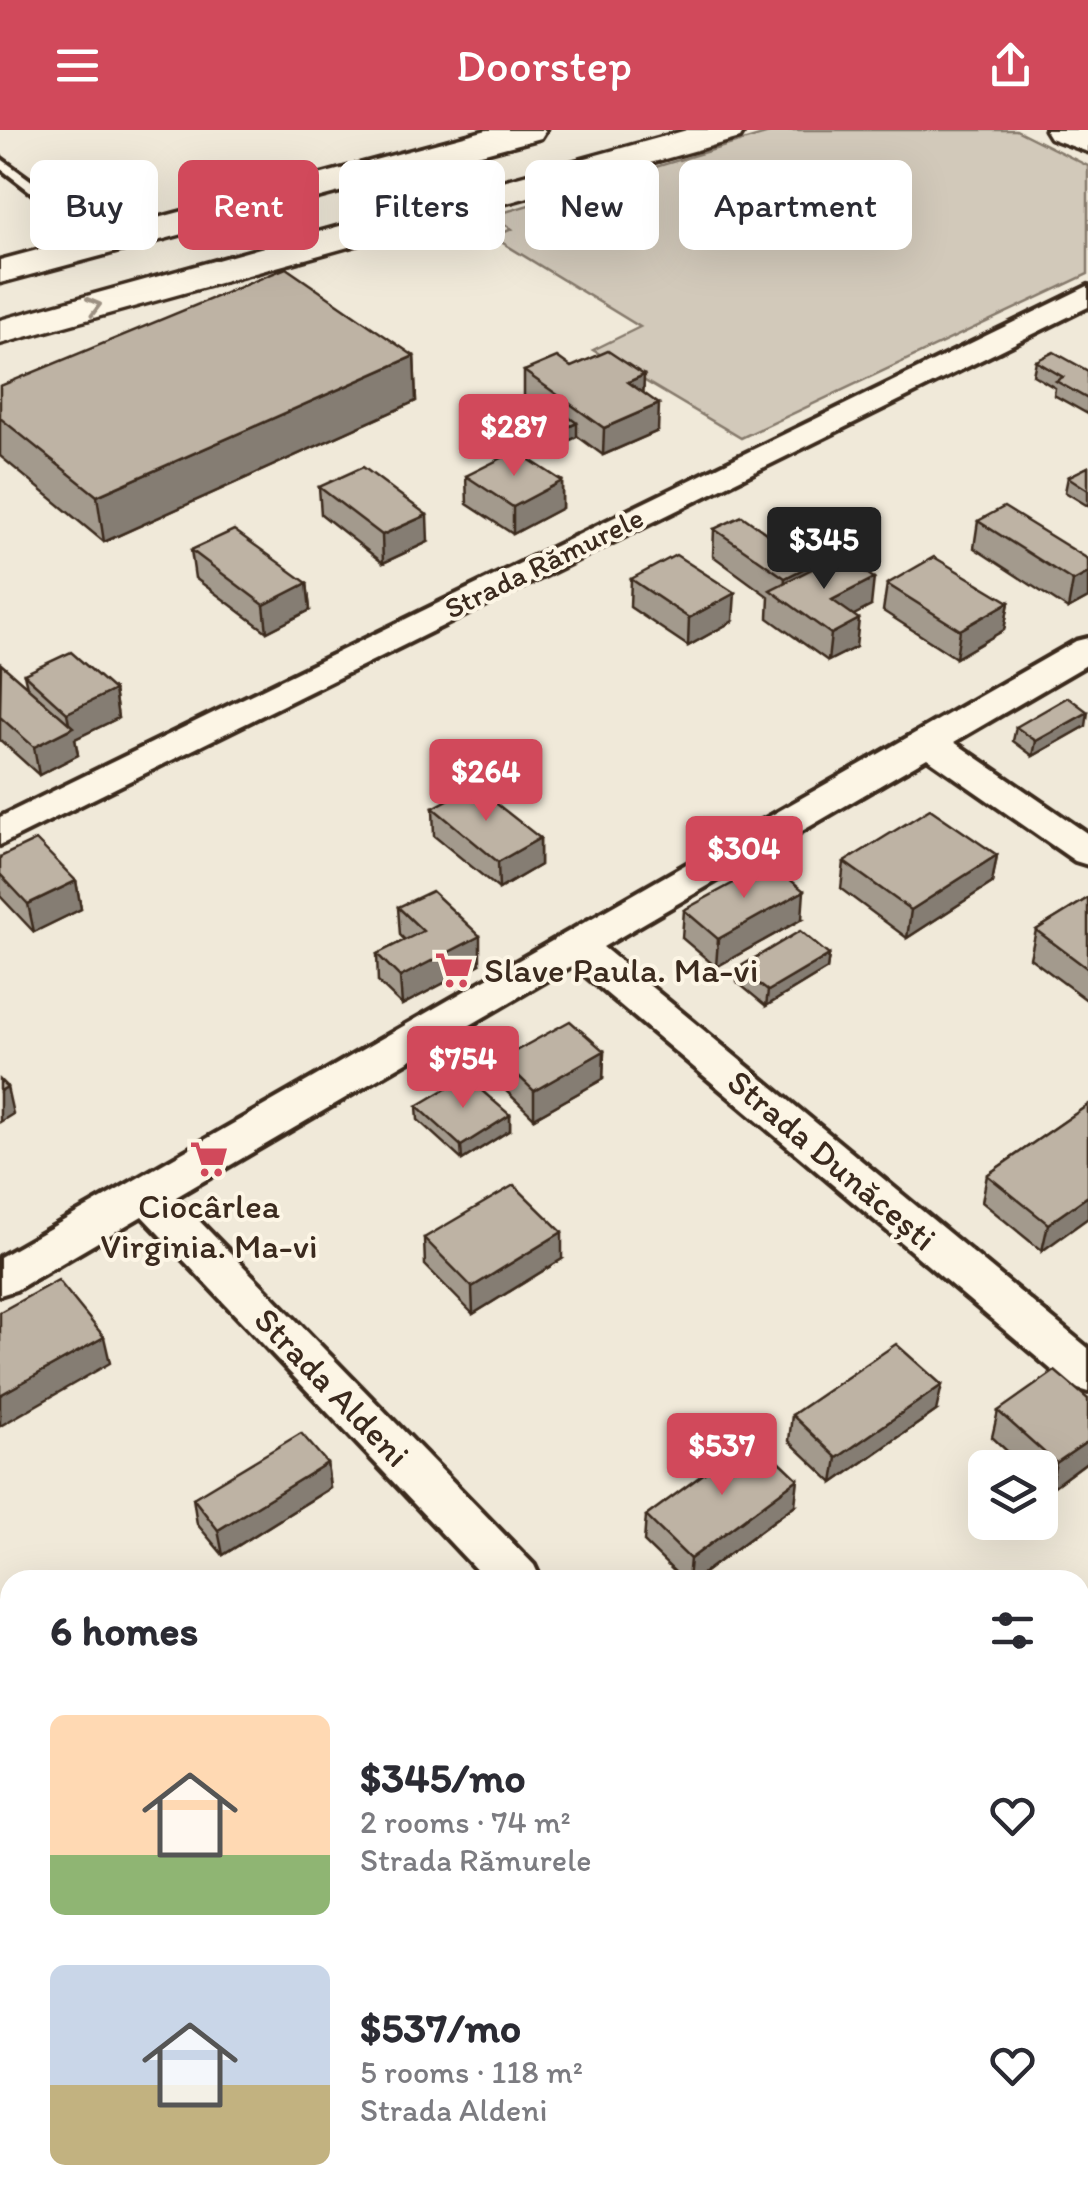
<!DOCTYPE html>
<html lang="en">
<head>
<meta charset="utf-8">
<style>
	:root { --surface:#fff; --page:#f7f7f7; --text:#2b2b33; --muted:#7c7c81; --accent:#d1495b }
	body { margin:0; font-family:Itim,sans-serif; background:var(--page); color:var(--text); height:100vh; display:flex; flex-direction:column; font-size:38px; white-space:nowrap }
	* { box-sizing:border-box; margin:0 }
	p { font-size:32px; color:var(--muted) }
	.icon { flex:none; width:55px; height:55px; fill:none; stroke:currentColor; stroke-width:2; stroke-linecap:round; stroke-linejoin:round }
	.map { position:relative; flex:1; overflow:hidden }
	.details { position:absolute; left:0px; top:1440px; width:1090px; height:642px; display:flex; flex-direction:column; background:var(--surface); border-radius:30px 30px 0 0; box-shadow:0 10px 40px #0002 }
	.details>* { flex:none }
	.guide { position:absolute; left:30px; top:30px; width:1030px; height:90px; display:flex; gap:20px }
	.buttons { position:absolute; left:968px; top:1320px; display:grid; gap:20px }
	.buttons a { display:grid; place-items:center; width:90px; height:90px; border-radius:15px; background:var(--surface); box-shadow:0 10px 40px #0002; font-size:50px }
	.price { position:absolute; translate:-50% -85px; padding:0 22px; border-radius:10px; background:var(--accent); color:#fff; font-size:32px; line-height:65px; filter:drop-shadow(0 2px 5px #0008) }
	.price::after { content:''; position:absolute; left:50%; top:60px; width:30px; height:22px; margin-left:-15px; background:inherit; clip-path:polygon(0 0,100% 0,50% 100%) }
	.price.active { background:#222; color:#fff }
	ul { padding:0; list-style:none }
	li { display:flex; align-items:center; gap:30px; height:250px; padding:0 50px }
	li span { display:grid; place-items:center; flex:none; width:280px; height:200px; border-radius:15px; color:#555 }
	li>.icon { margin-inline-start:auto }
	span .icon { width:120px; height:120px; fill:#fffc; stroke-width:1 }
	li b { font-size:42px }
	h2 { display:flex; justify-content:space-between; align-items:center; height:120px; padding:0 50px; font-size:42px }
	.tag { padding:0 35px; border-radius:15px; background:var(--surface); box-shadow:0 10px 40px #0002; font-size:35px; line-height:90px }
	.tag.active { background:var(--accent); color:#fff }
	header { display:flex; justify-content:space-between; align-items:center; height:130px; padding:0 50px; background:var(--accent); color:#fff; font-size:45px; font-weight:600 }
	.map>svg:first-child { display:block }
	.green { fill:#d2c9ba; stroke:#867a6c; stroke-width:2.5 }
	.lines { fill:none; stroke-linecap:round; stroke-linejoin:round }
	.service-casing { stroke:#3b2a1e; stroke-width:8 }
	.minor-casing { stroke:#3b2a1e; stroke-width:8 }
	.primary-casing { stroke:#3b2a1e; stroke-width:7 }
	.service { fill:#fcf5e5; fill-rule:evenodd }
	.minor { fill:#fcf5e5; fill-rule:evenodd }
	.primary { fill:#fcf5e5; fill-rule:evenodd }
	.wall { fill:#a39a8d; stroke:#3b2a1e; stroke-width:2.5 }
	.shaded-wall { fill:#857d73; stroke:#3b2a1e; stroke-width:2.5 }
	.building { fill:#beb3a4; stroke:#3b2a1e; stroke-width:2.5 }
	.oneway { stroke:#9c9082 }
	.labels { text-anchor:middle; stroke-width:8; stroke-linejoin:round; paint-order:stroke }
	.far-street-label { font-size:30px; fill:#3b2a1e; stroke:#fcf5e5 }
	.poi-label { font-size:35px; fill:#3b2a1e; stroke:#fcf5e5; text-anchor:start }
	.street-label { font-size:35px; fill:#3b2a1e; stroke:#fcf5e5 }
</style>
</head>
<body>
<header><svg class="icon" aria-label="menu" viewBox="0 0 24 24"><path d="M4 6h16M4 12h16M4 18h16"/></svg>Doorstep<svg class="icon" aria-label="share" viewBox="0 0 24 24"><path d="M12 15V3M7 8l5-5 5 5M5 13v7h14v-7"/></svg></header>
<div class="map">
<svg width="1088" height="2082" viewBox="0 0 1088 2082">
	<rect width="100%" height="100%" fill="#f0e9d9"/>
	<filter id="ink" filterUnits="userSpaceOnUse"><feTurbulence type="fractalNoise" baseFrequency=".01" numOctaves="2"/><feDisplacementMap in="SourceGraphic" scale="20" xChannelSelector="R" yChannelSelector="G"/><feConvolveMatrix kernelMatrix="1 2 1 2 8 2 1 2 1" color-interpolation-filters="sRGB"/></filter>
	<g filter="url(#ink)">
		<polygon class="green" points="779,0 1016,0 1088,36 1088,144 741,308 593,220 640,197 493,107 512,99 492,86"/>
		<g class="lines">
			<g class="service-casing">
				<polygon id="service" points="0,28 80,86 80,92 70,92 0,38"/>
			</g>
			<g class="minor-casing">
				<g id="minor">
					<polygon points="1088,156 1088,177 0,715 0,687"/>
					<polygon points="1088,508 1088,534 954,612 1088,704 1088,735 1075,731 927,628 603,817 1088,1218 1088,1262 1072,1257 573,835 176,1067 534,1435 541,1450 486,1450 142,1086 16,1160 0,1165 0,1127 1076,511"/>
					<polygon points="0,1931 10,1936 10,2002 0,1998"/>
					<polygon points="1080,2010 1088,2013 1088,2074 1080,2071"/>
					<polygon points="51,2072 111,2072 115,2082 54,2082"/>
				</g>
			</g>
			<g class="primary-casing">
				<g id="primary">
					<polygon points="487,0 546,0 541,8 0,153 0,130"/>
					<polygon points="687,0 745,0 740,8 0,214 0,190"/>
					<polygon points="1045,0 1088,0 1088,22 1050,8"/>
				</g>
			</g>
			<use href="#service" class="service"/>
			<use href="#minor" class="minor"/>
			<use href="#primary" class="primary"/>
		</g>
		<g class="wall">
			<polygon points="414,226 416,271 104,412 0,326 0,256"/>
			<polygon points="1036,231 1088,241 1088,284 1054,265 1055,258 1033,245"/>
			<polygon points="571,237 644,245 643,263 658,301 603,325 577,306 534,327 502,302 501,288 533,274 524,268 524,241"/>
			<polygon points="1088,337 1088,376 1065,362 1068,347"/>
			<polygon points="466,346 562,351 562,378 513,404 467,374"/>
			<polygon points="319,357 428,412 383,433 321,384"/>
			<polygon points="978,391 1088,429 1088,468 1068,479 974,418"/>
			<polygon points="714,399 776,410 835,428 871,476 853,485 856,517 828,531 768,488 769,467 713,426"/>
			<polygon points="191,420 307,453 310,480 267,502 195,448"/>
			<polygon points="631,449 733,491 688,516 630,477"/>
			<polygon points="887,454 1009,472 1004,500 956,528 883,481"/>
			<polygon points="0,535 27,557 24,544 114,560 118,588 75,609 78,625 39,645 0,610"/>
			<polygon points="1086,596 1033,626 1013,611 1016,597"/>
			<polygon points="433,678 540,708 540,735 499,759 434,706"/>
			<polygon points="997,725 992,753 907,808 841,759 844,732"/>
			<polygon points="0,727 76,751 81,779 34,802 0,766"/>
			<polygon points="1088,768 1088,871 1030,828 1036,800"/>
			<polygon points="398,777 480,834 402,875 378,852 377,824 405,810 400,805"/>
			<polygon points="684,780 802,789 716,837 682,808"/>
			<polygon points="829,825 827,839 766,876 737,852 738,838"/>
			<polygon points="604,921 603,949 534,988 501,956 501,929"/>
			<polygon points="1088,975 1042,1121 982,1072 987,1045"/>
			<polygon points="417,976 510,985 510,1000 462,1030 418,990"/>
			<polygon points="424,1108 562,1129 473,1184 425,1135"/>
			<polygon points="1088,1269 1088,1331 1050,1359 1040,1351 1040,1338 1025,1338 992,1307 998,1281"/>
			<polygon points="936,1281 833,1353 789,1311 792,1285"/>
			<polygon points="327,1333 330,1358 223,1425 197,1394 193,1368"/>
			<polygon points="795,1375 694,1450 683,1450 644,1412 646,1386"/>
			<polygon points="1088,1642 1088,1748 1080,1741 1080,1649"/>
			<polygon points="310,2072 356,2072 344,2082 317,2082"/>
		</g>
		<g class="shaded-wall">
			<polygon points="414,226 416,271 104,412 97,366"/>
			<polygon points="644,245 643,272 628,252"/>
			<polygon points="659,274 658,301 603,325 604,298"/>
			<polygon points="577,293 577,307 534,327 534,312"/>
			<polygon points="562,351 562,378 513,404 513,377"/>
			<polygon points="427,385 428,412 383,433 382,405"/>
			<polygon points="835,423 832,450 783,470 785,448"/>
			<polygon points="1088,443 1088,468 1068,479 1073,451"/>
			<polygon points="874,448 871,476 829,498 832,470"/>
			<polygon points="307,453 310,480 267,502 264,475"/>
			<polygon points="735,463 733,491 688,516 689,488"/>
			<polygon points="1009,472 1004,500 956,528 960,500"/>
			<polygon points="859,489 856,517 828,531 831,504"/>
			<polygon points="114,560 118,588 75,609 78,625 39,645 34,617 70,599 67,583"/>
			<polygon points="1088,582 1086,596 1033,626 1036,611"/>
			<polygon points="540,708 540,735 499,759 498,732"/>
			<polygon points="997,725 992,753 907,808 911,780"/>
			<polygon points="76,751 81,779 34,802 28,774"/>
			<polygon points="804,761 802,789 716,837 718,809"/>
			<polygon points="480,806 480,834 402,875 400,847"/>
			<polygon points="829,825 827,839 766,876 768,861"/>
			<polygon points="604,921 603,949 534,988 534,961"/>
			<polygon points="7,957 13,984 0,992 0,961"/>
			<polygon points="510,985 510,1000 462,1030 461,1016"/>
			<polygon points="1088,1066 1088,1088 1042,1121 1048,1094"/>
			<polygon points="562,1102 562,1129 473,1184 472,1157"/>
			<polygon points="104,1207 110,1233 0,1296 0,1265"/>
			<polygon points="942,1255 936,1281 833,1353 837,1328"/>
			<polygon points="1088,1311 1088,1331 1050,1359 1056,1333"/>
			<polygon points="327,1333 330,1358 223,1425 218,1400"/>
			<polygon points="798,1349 795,1375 694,1450 688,1450 690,1429"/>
			<polygon points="1088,1718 1088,1732 1085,1729 1080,1741 1080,1725"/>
			<polygon points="10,1733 10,1761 0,1768 0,1740"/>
			<polygon points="328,2072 356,2072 344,2082 324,2082 323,2076"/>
		</g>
		<g class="building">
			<polygon points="286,138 414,226 97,366 0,288 0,256"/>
			<polygon points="608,221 644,245 628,252 659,274 604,298 524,241 557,227 571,237"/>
			<polygon points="1054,222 1088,241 1088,269 1056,251 1063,247 1036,231"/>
			<polygon points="544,270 577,293 534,312 501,288"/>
			<polygon points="516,321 562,351 513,377 466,346"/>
			<polygon points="363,337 427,385 382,405 319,357"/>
			<polygon points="1088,337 1088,360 1068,347"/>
			<polygon points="1004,377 1088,429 1088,443 1073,451 978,391"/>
			<polygon points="742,386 776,410 799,398 835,423 785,448 714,399"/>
			<polygon points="234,400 307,453 264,475 191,420"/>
			<polygon points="676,425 735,463 689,488 631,449"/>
			<polygon points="840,425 874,448 832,470 859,489 831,504 770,460"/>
			<polygon points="934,427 1009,472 960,500 887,454"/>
			<polygon points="71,522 114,560 67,583 24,544"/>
			<polygon points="1,534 73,597 34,617 0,587"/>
			<polygon points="1068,567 1088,582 1036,611 1016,597"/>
			<polygon points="474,656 540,708 498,732 433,678"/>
			<polygon points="930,679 997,725 911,780 844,732"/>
			<polygon points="36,710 76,751 28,774 0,744 0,727"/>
			<polygon points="770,733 804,761 718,809 684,780"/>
			<polygon points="432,761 480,806 400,847 377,824 423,801 398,777"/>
			<polygon points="1088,768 1088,839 1036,800"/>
			<polygon points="800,801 829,825 768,861 738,838"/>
			<polygon points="570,891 604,921 534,961 501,929"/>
			<polygon points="466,947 510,985 461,1016 417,976"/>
			<polygon points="0,950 7,957 0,961"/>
			<polygon points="1088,975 1088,1066 1048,1094 987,1045"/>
			<polygon points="514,1055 562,1102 472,1157 424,1108"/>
			<polygon points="58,1150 104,1207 0,1265 0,1182"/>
			<polygon points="896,1214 942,1255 837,1328 792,1285"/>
			<polygon points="1055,1241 1088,1269 1088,1311 1056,1333 998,1281"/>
			<polygon points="301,1303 327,1333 218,1400 193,1368"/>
			<polygon points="754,1307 798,1349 690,1429 646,1386"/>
			<polygon points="10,1622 10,1733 0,1740 0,1628"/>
			<polygon points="1088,1642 1088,1718 1080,1725 1080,1649"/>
			<polygon points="744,2072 825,2072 833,2082 732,2082"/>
		</g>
		<defs><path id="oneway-chevron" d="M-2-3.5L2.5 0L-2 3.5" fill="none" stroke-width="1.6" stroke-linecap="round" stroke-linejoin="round" transform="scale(2.5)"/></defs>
		<use class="oneway" href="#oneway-chevron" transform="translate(94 176) rotate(-15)"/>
	</g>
	<defs>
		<g id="supermarket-bare" transform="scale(3)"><path d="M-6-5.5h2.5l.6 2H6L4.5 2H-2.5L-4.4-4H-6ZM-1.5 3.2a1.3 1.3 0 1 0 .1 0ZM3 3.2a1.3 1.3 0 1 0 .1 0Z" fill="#d1495b" stroke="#fcf5e5" stroke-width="2.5" paint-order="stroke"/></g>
	</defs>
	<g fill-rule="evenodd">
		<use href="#supermarket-bare" x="454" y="840"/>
		<use href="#supermarket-bare" x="209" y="1029"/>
	</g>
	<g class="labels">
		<g class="far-street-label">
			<text transform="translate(544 433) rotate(-26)" y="10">Strada Rămurele</text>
		</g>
		<g class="poi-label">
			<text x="484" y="852">Slave Paula. Ma-vi</text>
			<text x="209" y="1088" text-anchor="middle">Ciocârlea<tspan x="209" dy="40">Virginia. Ma-vi</tspan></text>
		</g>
		<g class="street-label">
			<text transform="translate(832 1030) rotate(40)" y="12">Strada Dunăcești</text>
			<text transform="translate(332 1257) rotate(46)" y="12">Strada Aldeni</text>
		</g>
	</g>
</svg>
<div class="buttons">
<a><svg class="icon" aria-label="layers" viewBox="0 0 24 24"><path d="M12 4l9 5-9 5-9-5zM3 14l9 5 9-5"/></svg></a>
</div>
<b class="price" style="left:514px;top:349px">$287</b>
<b class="price active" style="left:824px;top:462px">$345</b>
<b class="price" style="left:486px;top:694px">$264</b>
<b class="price" style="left:744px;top:771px">$304</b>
<b class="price" style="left:463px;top:981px">$754</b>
<b class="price" style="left:722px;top:1368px">$537</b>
<div class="guide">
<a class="tag">Buy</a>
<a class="tag active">Rent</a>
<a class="tag">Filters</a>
<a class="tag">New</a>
<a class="tag">Apartment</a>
</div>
<section class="details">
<h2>6 homes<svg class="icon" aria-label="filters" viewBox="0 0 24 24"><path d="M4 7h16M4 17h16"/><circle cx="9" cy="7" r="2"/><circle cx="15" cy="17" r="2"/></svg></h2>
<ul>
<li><span style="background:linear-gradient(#ffd9b3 70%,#8fb573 0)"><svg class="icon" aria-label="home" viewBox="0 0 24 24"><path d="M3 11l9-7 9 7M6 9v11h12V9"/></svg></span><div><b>$345/mo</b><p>2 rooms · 74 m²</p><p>Strada Rămurele</p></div><svg class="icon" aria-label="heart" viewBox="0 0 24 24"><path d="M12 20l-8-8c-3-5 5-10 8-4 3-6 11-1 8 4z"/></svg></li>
<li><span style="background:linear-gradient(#c9d6e8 60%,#c2b280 0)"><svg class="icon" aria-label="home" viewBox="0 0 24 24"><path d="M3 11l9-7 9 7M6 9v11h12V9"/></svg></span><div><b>$537/mo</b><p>5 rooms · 118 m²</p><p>Strada Aldeni</p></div><svg class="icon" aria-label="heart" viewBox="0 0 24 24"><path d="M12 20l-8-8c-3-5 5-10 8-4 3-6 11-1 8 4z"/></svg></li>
</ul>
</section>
</div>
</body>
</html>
